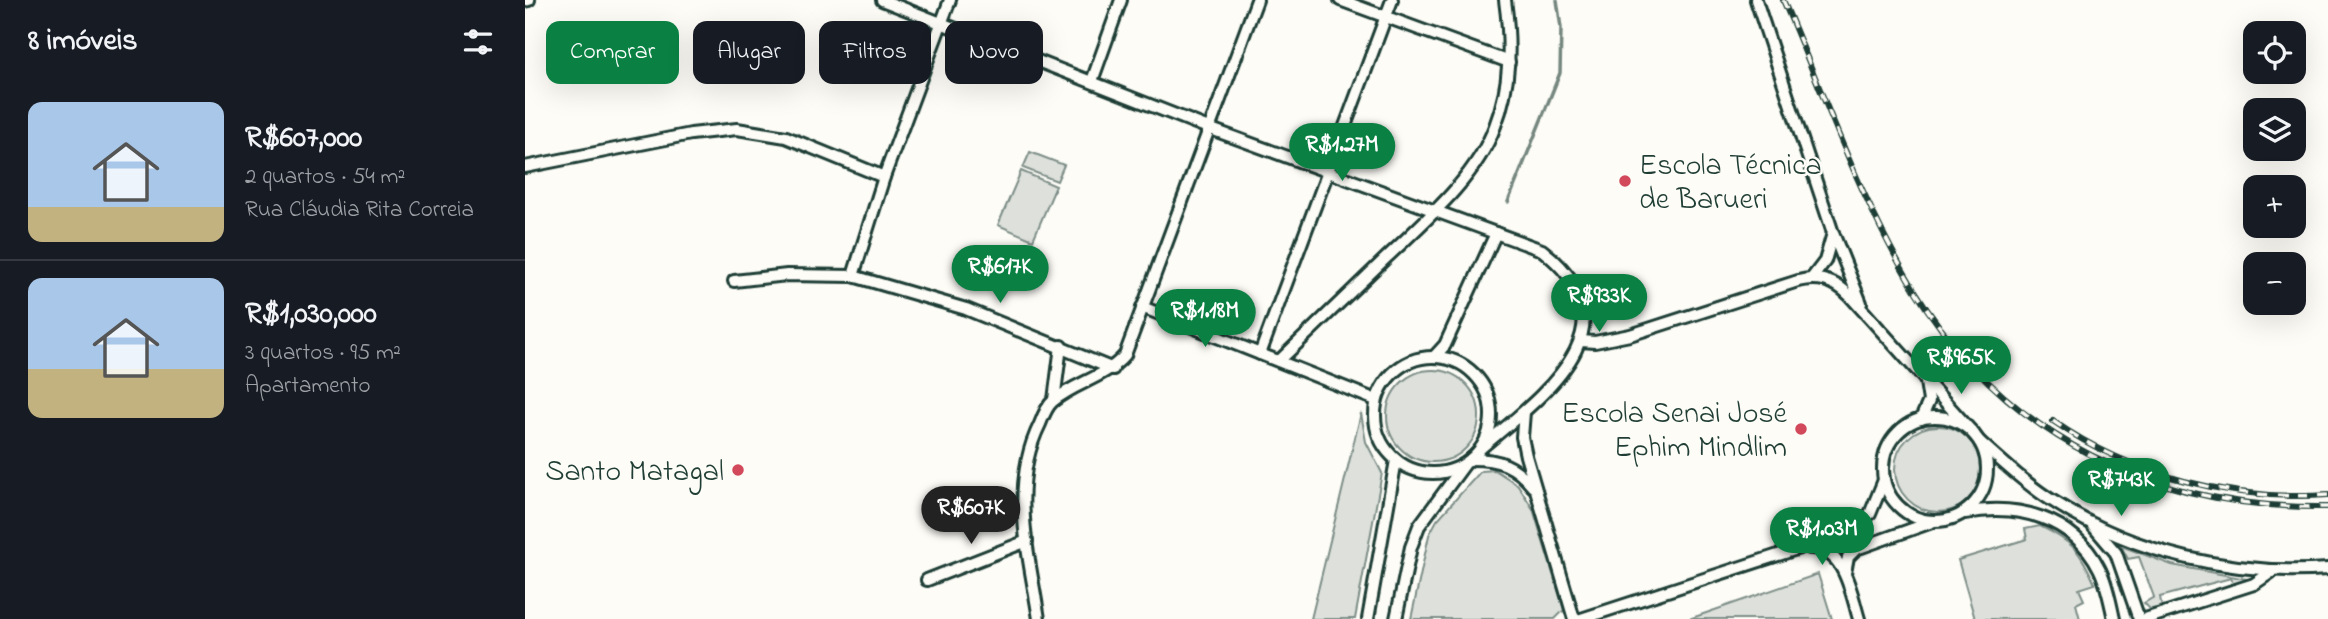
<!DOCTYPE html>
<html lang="pt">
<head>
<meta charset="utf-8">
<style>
	:root { --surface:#171b24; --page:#242831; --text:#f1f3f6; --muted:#9ea1a6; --line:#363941; --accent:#0b8043 }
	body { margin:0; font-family:"Indie Flower",sans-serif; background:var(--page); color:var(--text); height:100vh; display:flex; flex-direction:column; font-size:26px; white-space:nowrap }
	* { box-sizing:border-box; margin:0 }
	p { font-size:23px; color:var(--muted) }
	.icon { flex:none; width:38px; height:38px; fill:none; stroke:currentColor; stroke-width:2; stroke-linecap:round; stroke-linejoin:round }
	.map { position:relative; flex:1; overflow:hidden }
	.details { display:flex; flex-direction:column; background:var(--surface); width:525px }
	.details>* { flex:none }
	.guide { position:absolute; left:21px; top:21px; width:665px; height:63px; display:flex; gap:14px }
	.buttons { position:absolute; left:1718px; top:21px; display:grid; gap:14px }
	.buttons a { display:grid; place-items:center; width:63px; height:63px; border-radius:14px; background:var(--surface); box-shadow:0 7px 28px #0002; font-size:35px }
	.price { position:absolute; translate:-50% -60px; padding:0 16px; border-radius:24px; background:var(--accent); color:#fff; font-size:23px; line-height:46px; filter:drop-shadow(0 2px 4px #0008) }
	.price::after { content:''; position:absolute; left:50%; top:42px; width:21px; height:16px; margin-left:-10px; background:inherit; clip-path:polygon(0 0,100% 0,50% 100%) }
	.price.current { background:#222; color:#fff }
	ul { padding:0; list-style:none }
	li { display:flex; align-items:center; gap:21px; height:175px; padding:0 28px }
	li+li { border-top:2px solid var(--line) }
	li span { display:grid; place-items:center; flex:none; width:196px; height:140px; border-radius:14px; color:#555 }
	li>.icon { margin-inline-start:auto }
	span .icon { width:84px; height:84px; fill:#fffc; stroke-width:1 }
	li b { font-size:30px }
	h2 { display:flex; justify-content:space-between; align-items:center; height:84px; padding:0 28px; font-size:30px }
	.tag { padding:0 24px; border-radius:14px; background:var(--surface); box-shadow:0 7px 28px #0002; font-size:24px; line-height:63px }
	.tag.current { background:var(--accent); color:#fff }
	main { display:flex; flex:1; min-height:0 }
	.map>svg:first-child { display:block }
	.green { fill:#dde0db; stroke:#7e8e88; stroke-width:2 }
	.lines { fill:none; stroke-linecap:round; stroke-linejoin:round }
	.stream { stroke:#75877f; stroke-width:3.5 }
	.street-casing { stroke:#1f3d34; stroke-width:16 }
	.street { stroke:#fdfcf7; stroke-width:10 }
	.rail-casing { stroke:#1f3d34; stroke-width:6 }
	.rail { stroke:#fdfcf7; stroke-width:3.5; stroke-dasharray:10; stroke-linecap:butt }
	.poi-dot { fill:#d1495b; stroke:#fdfcf7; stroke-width:2.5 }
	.labels { text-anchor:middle; stroke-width:5; stroke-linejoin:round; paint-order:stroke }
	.poi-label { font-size:30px; fill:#1f3d34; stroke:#fdfcf7; text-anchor:end }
</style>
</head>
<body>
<main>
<section class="details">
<h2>8 imóveis<svg class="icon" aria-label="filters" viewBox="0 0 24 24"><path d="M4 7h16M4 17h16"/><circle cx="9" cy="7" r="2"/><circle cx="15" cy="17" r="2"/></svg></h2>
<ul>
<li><span style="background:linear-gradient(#a9c7e8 75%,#c2b280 0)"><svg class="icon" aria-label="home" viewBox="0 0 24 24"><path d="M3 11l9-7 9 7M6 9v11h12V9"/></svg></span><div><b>R$607,000</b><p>2 quartos · 54 m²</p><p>Rua Cláudia Rita Correia</p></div></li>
<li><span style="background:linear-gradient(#a9c7e8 65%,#c2b280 0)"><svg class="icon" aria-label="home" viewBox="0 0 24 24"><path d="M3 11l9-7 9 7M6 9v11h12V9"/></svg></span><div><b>R$1,030,000</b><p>3 quartos · 95 m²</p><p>Apartamento</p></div></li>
</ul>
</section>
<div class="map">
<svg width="1803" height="619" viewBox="0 0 1803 619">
	<rect width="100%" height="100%" fill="#fdfcf7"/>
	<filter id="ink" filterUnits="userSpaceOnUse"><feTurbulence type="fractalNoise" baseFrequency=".0143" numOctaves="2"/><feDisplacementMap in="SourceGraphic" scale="14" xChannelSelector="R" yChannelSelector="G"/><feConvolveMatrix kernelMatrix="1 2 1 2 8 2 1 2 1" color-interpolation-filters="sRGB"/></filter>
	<g filter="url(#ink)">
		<g class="green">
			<polygon points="505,152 539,165 532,181 498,168"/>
			<polygon points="496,171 531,186 508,240 473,225"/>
			<circle cx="908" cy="416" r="46"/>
			<polygon points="836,413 841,442 857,473 830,619 786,619"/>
			<circle cx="1413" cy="469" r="43"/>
			<polygon points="970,470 993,485 1008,509 1039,610 1030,619 886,619 904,535 912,520 956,471"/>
			<path d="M1515 526C1548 542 1555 550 1570 584L1554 589 1559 600 1551 604 1555 619H1450L1433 560 1502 539 1500 529Z"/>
			<polygon points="1596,546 1647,565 1727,580 1709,586 1706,578 1635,597 1637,608 1625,609 1619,603 1629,597 1614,557 1603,559"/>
			<polygon points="1293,574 1307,619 1164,619"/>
		</g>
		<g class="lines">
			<polyline class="stream" points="983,202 1035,73 1036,28 1032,0"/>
			<g class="street-casing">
				<g id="street">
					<path d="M357 0 686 129 1017 250C1114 326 1020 394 957 447"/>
					<polyline points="815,0 984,62"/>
					<polyline points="1231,0 1308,233 1336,303"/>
					<polyline points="0,1 4,0"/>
					<polyline points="567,81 596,0"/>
					<polyline points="0,167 166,134 212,129 261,137 359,177"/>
					<polyline points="328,276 359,177 425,0"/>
					<polyline points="1287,278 1300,261 1308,233"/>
					<polyline points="209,281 262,275 328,276 441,309 588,369"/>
					<polyline points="617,307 851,400"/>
					<path d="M1056 341 1070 342 1105 335 1273 281C1293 276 1309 280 1324 295L1449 434"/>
					<polyline points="735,354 867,0"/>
					<circle cx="908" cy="415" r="58"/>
					<polyline points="909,357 920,345 971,233"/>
					<path d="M754 361C790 326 826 292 862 257 901 220 951 178 970 126 986 85 986 43 980 0"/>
					<polyline points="529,400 536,346"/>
					<polyline points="999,412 997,437 1001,456 1049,619"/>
					<circle cx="1410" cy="469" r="52"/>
					<polyline points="1396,419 1404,401 1401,382"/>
					<path d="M1455 442C1480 464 1503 486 1531 503 1610 554 1709 576 1803 569"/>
					<path d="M946 459C974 459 990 465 1008 487"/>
					<path d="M1440 513C1492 503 1548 517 1574 568 1582 583 1585 602 1589 619"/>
					<polyline points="1568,526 1591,553 1614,619"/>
					<path d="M1285 548C1320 548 1326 593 1334 619"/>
					<polyline points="1320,573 1323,557 1331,549 1407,522"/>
					<polyline points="402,580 502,541"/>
					<path d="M514 619C504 554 484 486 515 424 518 416 522 406 528 401 551 382 580 378 600 355L732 0"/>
					<polyline points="843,619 871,460"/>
					<polyline points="871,619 886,547 894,526 939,465"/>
					<polyline points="1056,619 1315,535 1345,514 1359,480"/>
					<polyline points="1620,619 1729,584 1748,571"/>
				</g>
			</g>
			<use href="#street" class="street"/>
			<g class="rail-casing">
				<g id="rail">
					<path d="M1258 0C1300 97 1334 198 1389 289 1480 438 1631 510 1803 507"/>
					<path d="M1528 421C1607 476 1707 501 1803 495"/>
				</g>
			</g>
			<use href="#rail" class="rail"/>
		</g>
	</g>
	<g class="poi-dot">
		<circle cx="1100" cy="181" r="7"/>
		<circle cx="1276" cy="429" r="7"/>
		<circle cx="213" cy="470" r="7"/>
	</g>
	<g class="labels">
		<g class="poi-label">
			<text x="1114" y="174" text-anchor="start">Escola Técnica<tspan x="1114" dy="34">de Barueri</tspan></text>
			<text x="1262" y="422">Escola Senai José<tspan x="1262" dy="34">Ephim Mindlim</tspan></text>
			<text x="199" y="480">Santo Matagal</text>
		</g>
	</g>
</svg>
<div class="buttons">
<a><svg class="icon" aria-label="locate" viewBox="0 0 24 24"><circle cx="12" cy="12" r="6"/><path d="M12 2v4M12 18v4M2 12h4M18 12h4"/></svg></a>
<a><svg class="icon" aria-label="layers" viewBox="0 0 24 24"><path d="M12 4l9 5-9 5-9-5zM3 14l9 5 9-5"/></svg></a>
<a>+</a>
<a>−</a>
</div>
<b class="price" style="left:817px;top:183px">R$1.27M</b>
<b class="price" style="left:475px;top:305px">R$617K</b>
<b class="price" style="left:1074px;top:334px">R$933K</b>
<b class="price" style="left:680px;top:349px">R$1.18M</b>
<b class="price" style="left:1436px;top:396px">R$965K</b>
<b class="price" style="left:1596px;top:518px">R$743K</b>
<b class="price current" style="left:446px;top:546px">R$607K</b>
<b class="price" style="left:1297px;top:567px">R$1.03M</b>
<div class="guide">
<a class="tag current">Comprar</a>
<a class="tag">Alugar</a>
<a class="tag">Filtros</a>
<a class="tag">Novo</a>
</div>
</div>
</main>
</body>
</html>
